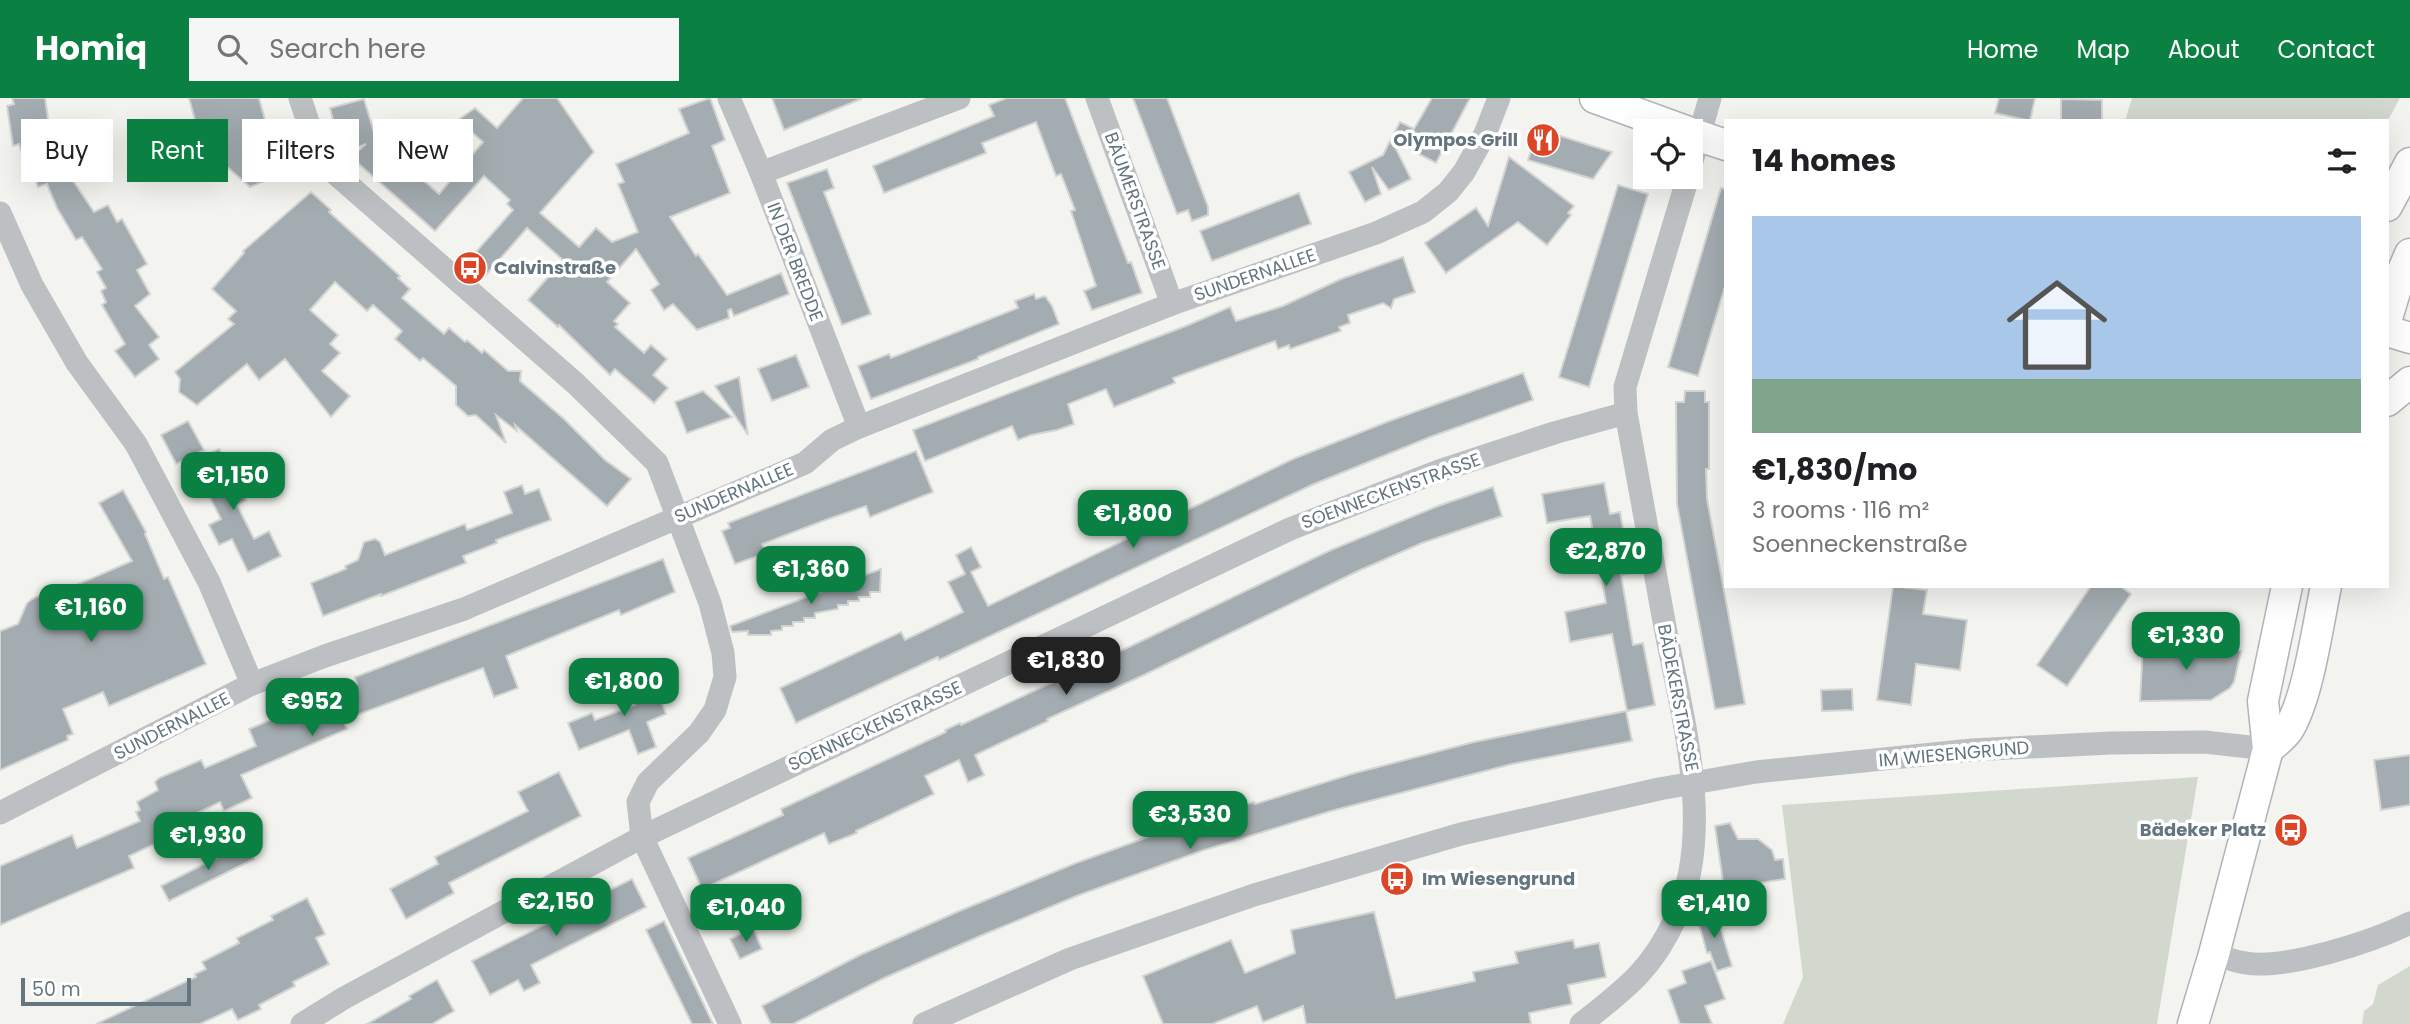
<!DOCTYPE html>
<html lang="en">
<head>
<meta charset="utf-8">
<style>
	:root { --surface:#fff; --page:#f6f6f6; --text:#202124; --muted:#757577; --line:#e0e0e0; --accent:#0b8043 }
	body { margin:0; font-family:Poppins,sans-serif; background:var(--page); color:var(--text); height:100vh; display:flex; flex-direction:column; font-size:26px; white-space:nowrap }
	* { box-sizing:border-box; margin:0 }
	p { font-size:23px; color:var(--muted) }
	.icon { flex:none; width:38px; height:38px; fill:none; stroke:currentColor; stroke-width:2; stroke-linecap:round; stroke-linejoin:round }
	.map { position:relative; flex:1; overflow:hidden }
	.panel { position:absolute; left:1724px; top:21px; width:665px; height:469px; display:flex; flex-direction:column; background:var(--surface); border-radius:0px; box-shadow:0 7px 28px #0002 }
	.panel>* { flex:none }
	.guide { position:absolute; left:21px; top:21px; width:665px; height:63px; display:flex; gap:14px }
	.buttons { position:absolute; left:1633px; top:21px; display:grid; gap:14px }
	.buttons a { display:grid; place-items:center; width:70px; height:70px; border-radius:0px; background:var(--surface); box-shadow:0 7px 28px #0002; font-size:35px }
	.scale { position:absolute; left:21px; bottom:18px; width:170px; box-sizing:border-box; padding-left:7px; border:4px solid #63757f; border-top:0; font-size:19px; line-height:24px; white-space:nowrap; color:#63757f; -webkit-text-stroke:5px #fff; paint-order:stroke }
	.price { position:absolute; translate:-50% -60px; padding:0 16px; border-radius:14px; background:var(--accent); color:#fff; font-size:23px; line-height:46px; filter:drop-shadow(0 2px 4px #0008) }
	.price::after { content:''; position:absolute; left:50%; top:42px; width:21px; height:16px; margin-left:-10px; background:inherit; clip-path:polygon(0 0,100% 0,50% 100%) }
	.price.selected { background:#222; color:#fff }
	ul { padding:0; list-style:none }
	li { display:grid; align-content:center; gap:14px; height:371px; padding:0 28px }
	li+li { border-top:2px solid var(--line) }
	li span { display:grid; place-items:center; height:217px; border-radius:0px; color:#555 }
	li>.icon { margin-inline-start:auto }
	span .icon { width:126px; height:126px; fill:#fffc; stroke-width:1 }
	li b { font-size:30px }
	h2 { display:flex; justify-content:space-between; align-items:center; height:84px; padding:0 28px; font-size:30px }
	.pill { padding:0 24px; border-radius:0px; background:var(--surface); box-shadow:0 7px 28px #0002; font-size:24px; line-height:63px }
	.pill.selected { background:var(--accent); color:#fff }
	header { display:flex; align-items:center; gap:42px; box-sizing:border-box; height:98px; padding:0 35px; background:var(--accent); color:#fff }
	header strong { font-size:33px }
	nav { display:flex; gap:38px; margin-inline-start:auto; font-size:24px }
	.search { width:490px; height:63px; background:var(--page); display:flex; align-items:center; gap:18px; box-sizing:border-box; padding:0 24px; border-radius:0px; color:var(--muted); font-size:26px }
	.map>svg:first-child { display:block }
	.green { fill:#d3d8cf }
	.building { fill:#a3acb0; stroke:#d4d4d2; stroke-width:2 }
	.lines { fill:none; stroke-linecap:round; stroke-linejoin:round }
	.major-casing { stroke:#afb4b7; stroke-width:33 }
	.minor { stroke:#bcc0c3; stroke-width:23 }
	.major { stroke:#fff; stroke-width:30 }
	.labels { text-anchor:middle; stroke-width:7; stroke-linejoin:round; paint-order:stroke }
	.poi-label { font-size:18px; font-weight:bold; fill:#63757f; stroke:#fff; text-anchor:end }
	.street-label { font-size:18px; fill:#63757f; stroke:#fff }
</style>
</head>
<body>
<header>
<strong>Homiq</strong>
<div class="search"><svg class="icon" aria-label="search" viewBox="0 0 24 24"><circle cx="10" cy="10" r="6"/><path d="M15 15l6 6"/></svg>Search here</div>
<nav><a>Home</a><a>Map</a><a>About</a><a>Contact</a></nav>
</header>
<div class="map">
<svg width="2410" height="926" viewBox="0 0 2410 926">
	<rect width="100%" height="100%" fill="#f3f3ef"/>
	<g class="green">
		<polygon points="2132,0 2400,0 2387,24 2125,23"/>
		<polygon points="2198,679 2157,926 1783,926 1803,879 1782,707"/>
		<polygon points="2410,868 2410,926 2362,926 2364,913 2373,906 2378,887"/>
	</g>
	<g class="building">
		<polygon points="12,0 45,0 53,54 82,44 91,71 70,78 94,114 108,107 117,124 122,121 147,166 137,172 150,196 135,208 159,239 149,247 159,261 135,279 115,253 125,246 102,207 106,204 101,193 106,190 97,174 102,171 82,139 76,142 57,110 47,86 38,89 29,64 24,61 19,46 13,48 7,8 14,6"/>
		<polygon points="189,0 259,0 280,77 250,89 224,66 208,70"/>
		<polygon points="523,0 557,0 594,54 540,115 579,149 596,130 612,144 638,134 618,86 624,84 616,66 689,35 679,11 710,0 725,42 712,48 730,95 670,119 696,158 698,156 727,197 781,175 789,196 734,218 731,211 728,212 729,220 697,232 673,206 664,212 651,192 659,186 636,151 607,184 630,205 614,223 618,226 615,229 644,255 651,247 667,261 653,277 668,290 654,305 615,271 610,277 559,227 558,229 528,202 563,162 527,130 485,178 468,163 513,112 507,106 510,102 484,78 435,133 351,59 366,46 342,56 330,10 364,1 375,38 379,35 405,59 412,72 439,96 483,44 458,22 475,10 497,30"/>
		<polygon points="772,0 861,0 861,1 784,32"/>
		<polygon points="1007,0 1065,0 1128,165 1131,164 1142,195 1092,212 1084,193 1096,188 1071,113 1075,112 1061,76 1056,78 1036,24 982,45 986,55 884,95 873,68 994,18 989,7"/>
		<polygon points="1133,0 1167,0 1208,109 1208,117 1192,123 1188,112 1177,116"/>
		<polygon points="1432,0 1470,0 1436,65 1391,41 1400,24 1414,31"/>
		<polygon points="1999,0 2035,0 2030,23 1995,15"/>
		<polygon points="2061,1 2102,2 2102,23 2061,23"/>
		<polygon points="1538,31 1589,47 1612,54 1593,81 1528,62"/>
		<polygon points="1391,41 1411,81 1389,92 1372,69 1381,96 1365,104 1349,74 1383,57"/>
		<polygon points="1509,59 1574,108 1568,115 1571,117 1547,147 1518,124 1446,175 1425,145 1476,110 1488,128"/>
		<polygon points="827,71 834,90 824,94 871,216 842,227 787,85"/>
		<polygon points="1618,87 1648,96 1589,289 1559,279"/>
		<polygon points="1721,90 1726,91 1726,185 1698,278 1668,269"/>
		<polygon points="311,94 331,112 329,114 400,178 398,180 410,191 402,200 444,236 449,230 465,244 467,242 482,255 484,252 508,273 521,273 520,283 564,321 605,362 631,381 607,408 515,327 517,333 496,317 506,345 476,317 468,318 456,307 456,288 423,260 420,263 395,241 402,233 373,207 367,213 335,184 310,212 338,237 330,246 340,255 322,273 350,298 331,319 285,261 259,282 247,266 197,307 179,294 180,281 175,274 234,226 228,221 236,213 212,191 244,155 243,153"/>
		<polygon points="1299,95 1311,126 1212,163 1200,133"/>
		<polygon points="1403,159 1415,194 1394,201 1391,210 1383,205 1348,217 1350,225 1339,229 1341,233 1290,251 1289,247 1278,251 1275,243 1173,280 1175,285 1114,309 1106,291 1068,306 1074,326 1057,332 1031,337 1018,342 1012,328 925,363 913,332 1186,228 1230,209 1236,223 1283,208 1341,181"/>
		<polygon points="1034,196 1036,201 1045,198 1052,208 1059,226 978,259 978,261 871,301 858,268 889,256 891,260 1018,210 1015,203"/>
		<polygon points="796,257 809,289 772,303 758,271"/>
		<polygon points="1523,275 1533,302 1430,339 1314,386 939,562 938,559 796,625 780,590 901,534 905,542 963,514 948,484 965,476 956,457 971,449 981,469 971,474 988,508 1293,361 1392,322"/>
		<polygon points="739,279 748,337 715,288"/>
		<polygon points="703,293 732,319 687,335 675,304"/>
		<polygon points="1685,293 1705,293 1705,304 1709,304 1709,371 1706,371 1707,401 1745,606 1715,611 1677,406 1676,304 1684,304"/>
		<polygon points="188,323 204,352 176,366 161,337"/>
		<polygon points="219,351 225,362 227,361 241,389 239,390 246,402 237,407 254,441 269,433 281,458 248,474 232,441 219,447 209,427 221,421 192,364"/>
		<polygon points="916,353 933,394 870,419 866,408 828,421 762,446 766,455 735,466 722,433 730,430 728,425"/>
		<polygon points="1604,385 1610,416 1620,414 1631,475 1621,477 1633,547 1643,545 1655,607 1627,613 1612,536 1570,544 1565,514 1606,505 1590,418 1547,425 1542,396"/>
		<polygon points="522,387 525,396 539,391 551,422 496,442 497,445 463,458 466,465 381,498 381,496 323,518 311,485 346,471 345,468 358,462 364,444 375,441 380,444 385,457 465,426 467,432 512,415 504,394"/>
		<polygon points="1493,389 1502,418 1422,445 1358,473 1144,577 1047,621 1048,623 975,657 984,677 968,684 959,662 925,678 934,696 856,733 857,735 829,746 824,735 702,791 688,760 783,717 781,711 946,634 945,632 960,625 961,627 1131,548 1331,452 1438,408"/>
		<polygon points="123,392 146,434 145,436 164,481 168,479 206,566 109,608 103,594 63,611 73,636 67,638 68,642 0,672 0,533 18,526 27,505 32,501 58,489 60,494 132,463 99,405"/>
		<polygon points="663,461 675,494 621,517 619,512 506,558 518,590 494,599 483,570 343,622 347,631 241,677 252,700 224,713 220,704 176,725 180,734 129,758 134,770 0,827 0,768 72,737 77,750 140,723 136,714 140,712 137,704 158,692 155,684 159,680 201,662 205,670 256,648 249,631 357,586 355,579"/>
		<polygon points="881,471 880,494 870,494 870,499 859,499 859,503 848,503 848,507 838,507 838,511 815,515 815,520 804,520 804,524 793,524 793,528 782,528 782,532 771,533 771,537 748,537 748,533 732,534 730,528"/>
		<polygon points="1893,488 1927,492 1923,516 1967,522 1960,572 1916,566 1911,607 1877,602"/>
		<polygon points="2091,488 2120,488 2131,496 2067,588 2037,567"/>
		<polygon points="2152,525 2158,559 2194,559 2198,544 2241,553 2234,584 2230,590 2211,602 2140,603 2144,526"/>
		<polygon points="649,572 666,616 647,624 656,649 638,656 629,632 579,652 568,625 592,615 595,622 635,607 625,581"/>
		<polygon points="1852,591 1853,612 1822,613 1821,592"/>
		<polygon points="1626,613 1632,643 1512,666 1331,713 1201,753 1079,797 980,838 884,880 793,926 771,926 762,908 860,857 957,814 1076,765 1184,726 1254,704 1255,706 1355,675 1474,644"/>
		<polygon points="2410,657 2410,707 2381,712 2374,662"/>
		<polygon points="559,674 581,718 449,785 454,795 406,821 390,791 438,766 435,759 528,713 518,694"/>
		<polygon points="1730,725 1738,741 1758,741 1772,752 1775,762 1783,761 1785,781 1759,785 1766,800 1726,805 1715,728"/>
		<polygon points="246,745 254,761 169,803 161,788"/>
		<polygon points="632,781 646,809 531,867 540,885 524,893 518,882 490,897 472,863 568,815 567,813"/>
		<polygon points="307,800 325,836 316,840 329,866 293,884 295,888 259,907 261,911 238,922 232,911 200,926 96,926 196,879 195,876 206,871 202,864 239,845 237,840 273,822 271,818"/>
		<polygon points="1715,812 1732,868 1717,873 1710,854 1707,855 1697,819"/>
		<polygon points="1374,814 1396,900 1475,883 1473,874 1518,865 1515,854 1573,842 1575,850 1599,845 1606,879 1568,887 1572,906 1529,915 1531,926 1306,926 1303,908 1263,924 1257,908 1212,926 1163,926 1143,878 1231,842 1245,875 1295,855 1291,832"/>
		<polygon points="664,823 683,863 713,926 692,926 646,832"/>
		<polygon points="753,830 762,851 740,861 730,841"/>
		<polygon points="1711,863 1725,901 1705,908 1712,926 1680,926 1668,892 1686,885 1682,873"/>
		<polygon points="437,882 454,913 432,926 367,926 411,901 409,898"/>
	</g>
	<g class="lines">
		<g class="major-casing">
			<g id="major">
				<polyline points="1595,0 1686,33"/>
				<polyline points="1690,35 1726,47"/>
				<polyline points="2387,108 2410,65"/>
				<polyline points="2387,220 2398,184 2410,156"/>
				<polyline points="2387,233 2410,240"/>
				<polyline points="2387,303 2410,284"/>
				<path d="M2268 651C2275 645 2282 640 2288 632 2308 601 2318 526 2326 488"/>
				<polyline points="2193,926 2214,856 2268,651 2263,603 2287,488"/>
			</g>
		</g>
		<g class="minor">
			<polyline points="300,0 321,63 576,286 657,365 710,505 723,555 725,579 715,612 699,635 648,684 638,704 642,739 730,926"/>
			<polyline points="729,0 761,75 859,329"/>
			<polyline points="1097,0 1172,206"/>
			<polyline points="1690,70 1710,0"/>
			<polyline points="761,75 959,0"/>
			<polyline points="0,115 32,187 77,265 136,346 209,484 252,586"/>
			<polyline points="0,715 252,586 325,558 464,511 805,365 832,342 859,329 1172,206 1376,135 1423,114 1448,94 1464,74 1485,36 1499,0"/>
			<path d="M2214 856C2224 859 2235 864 2246 865 2286 872 2374 843 2410 825"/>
			<polyline points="302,926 344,900 642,739 1290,431 1439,373 1554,335 1626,315"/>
			<polyline points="924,926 1070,861 1254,797 1461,736 1659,691 1756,674 1972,652 2110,645 2204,644 2268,651"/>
			<path d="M1581 926C1624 892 1652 872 1675 821 1716 733 1682 619 1665 529 1652 458 1639 386 1626 315L1625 289 1688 79"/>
		</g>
		<use href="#major" class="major"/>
	</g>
	<defs>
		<g id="restaurant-disc" transform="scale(1.75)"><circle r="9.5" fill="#dc4627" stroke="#fff"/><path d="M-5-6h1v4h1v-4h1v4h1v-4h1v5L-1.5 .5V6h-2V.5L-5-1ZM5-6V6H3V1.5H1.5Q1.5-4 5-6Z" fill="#fff"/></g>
		<g id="bus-disc" transform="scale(1.75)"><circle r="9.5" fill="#dc4627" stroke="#fff"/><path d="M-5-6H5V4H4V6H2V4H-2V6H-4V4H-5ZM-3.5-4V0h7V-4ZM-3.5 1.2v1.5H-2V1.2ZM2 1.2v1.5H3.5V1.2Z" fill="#fff"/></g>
	</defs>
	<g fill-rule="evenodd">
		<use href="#restaurant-disc" x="1543" y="42"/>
		<use href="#bus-disc" x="470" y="170"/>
		<use href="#bus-disc" x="2291" y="732"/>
		<use href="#bus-disc" x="1397" y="781"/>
	</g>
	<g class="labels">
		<g class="poi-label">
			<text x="1518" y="48">Olympos Grill</text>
			<text x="494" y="176" text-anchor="start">Calvinstraße</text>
			<text x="2266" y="738">Bädeker Platz</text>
			<text x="1422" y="787" text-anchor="start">Im Wiesengrund</text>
		</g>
		<g class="street-label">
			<text transform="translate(1135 103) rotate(70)" y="6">BÄUMERSTRASSE</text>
			<text transform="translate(795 164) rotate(69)" y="6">IN DER BREDDE</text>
			<text transform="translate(1255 177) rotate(-19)" y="6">SUNDERNALLEE</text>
			<text transform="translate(1391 393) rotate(-20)" y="6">SOENNECKENSTRASSE</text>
			<text transform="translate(734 395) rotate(-23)" y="6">SUNDERNALLEE</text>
			<text transform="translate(1678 600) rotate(79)" y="6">BÄDEKERSTRASSE</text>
			<text transform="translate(172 628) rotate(-27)" y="6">SUNDERNALLEE</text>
			<text transform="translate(875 628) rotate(-25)" y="6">SOENNECKENSTRASSE</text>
			<text transform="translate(1954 656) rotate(-5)" y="6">IM WIESENGRUND</text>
		</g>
	</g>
</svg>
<div class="buttons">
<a><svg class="icon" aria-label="locate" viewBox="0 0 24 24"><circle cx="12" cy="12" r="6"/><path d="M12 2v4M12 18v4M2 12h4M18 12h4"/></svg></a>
</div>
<div class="scale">50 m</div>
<b class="price" style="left:233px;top:414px">€1,150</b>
<b class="price" style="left:1133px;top:452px">€1,800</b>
<b class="price" style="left:1606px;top:490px">€2,870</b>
<b class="price" style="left:811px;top:508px">€1,360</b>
<b class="price" style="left:91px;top:546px">€1,160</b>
<b class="price" style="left:2186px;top:574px">€1,330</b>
<b class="price selected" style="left:1066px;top:599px">€1,830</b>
<b class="price" style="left:624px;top:620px">€1,800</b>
<b class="price" style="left:312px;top:640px">€952</b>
<b class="price" style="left:1190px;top:753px">€3,530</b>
<b class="price" style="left:208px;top:774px">€1,930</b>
<b class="price" style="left:556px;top:840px">€2,150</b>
<b class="price" style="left:1714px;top:842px">€1,410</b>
<b class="price" style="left:746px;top:846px">€1,040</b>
<div class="guide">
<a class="pill">Buy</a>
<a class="pill selected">Rent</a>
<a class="pill">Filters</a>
<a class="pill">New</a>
</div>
<section class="panel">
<h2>14 homes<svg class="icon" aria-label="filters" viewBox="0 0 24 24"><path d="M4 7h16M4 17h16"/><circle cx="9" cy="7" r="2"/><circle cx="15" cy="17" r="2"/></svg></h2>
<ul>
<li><span style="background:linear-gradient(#a9c7e8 75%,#7fa58c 0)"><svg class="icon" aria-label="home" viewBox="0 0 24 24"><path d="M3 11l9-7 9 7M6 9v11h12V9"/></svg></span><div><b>€1,830/mo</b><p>3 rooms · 116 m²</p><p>Soenneckenstraße</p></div></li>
</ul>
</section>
</div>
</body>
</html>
